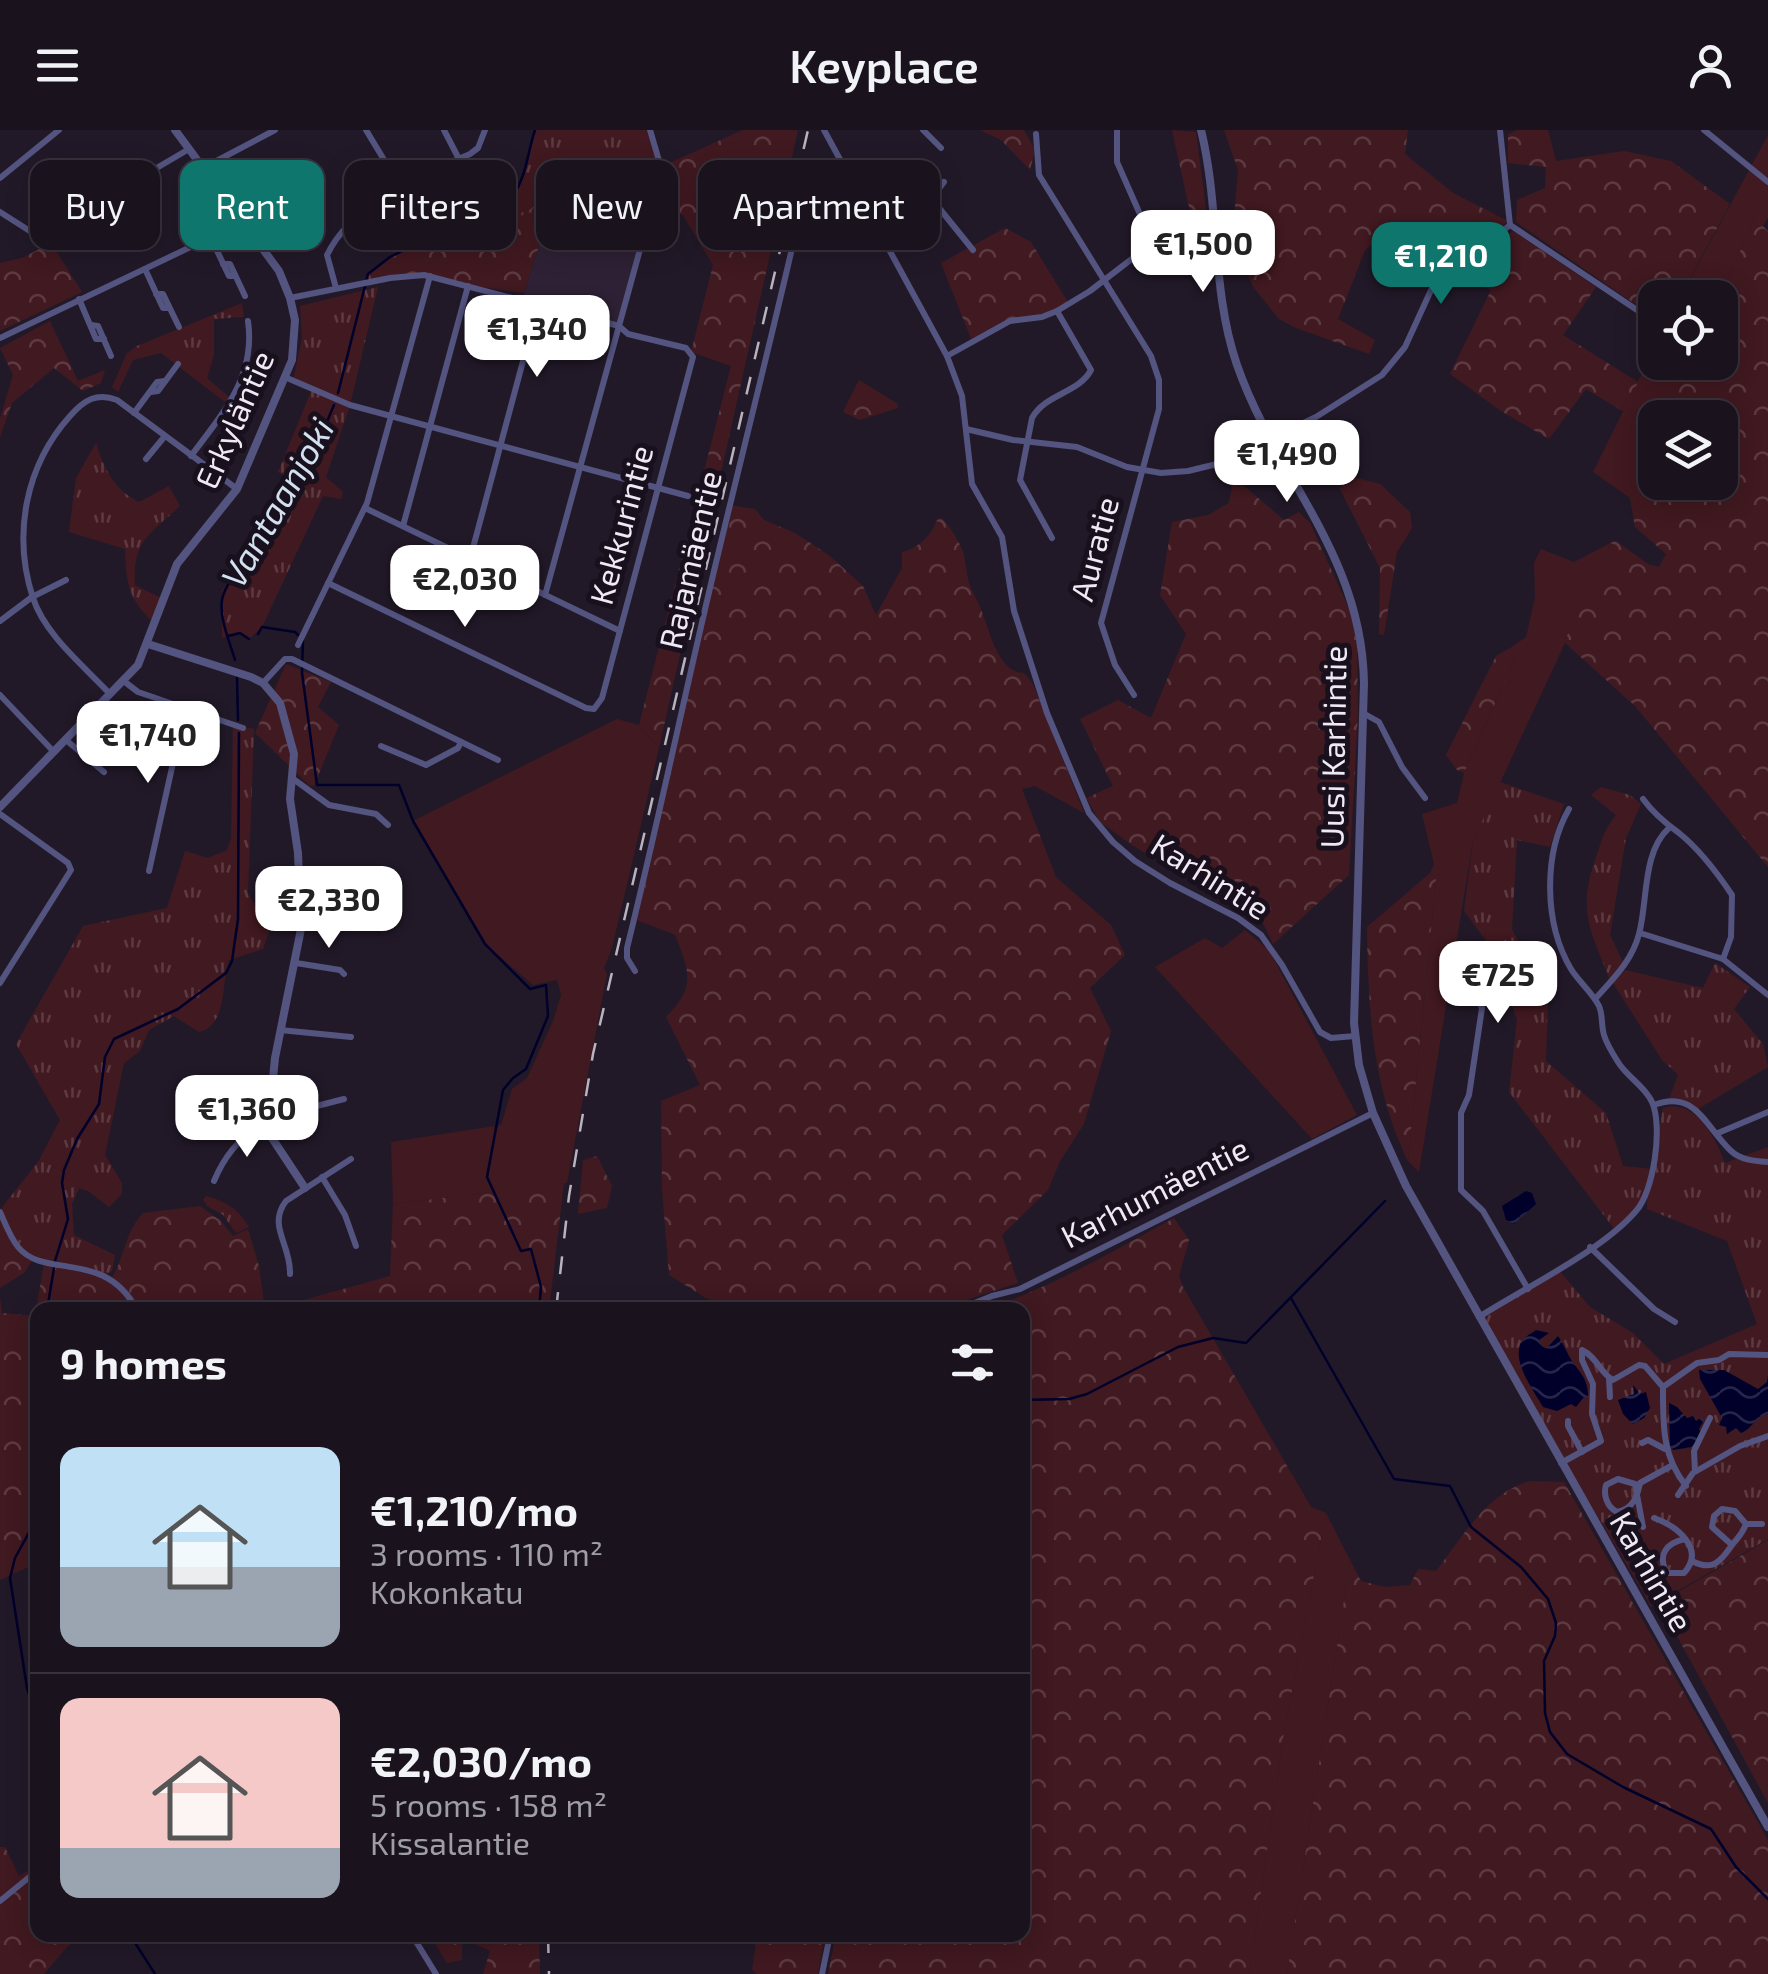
<!DOCTYPE html>
<html lang="en">
<head>
<meta charset="utf-8">
<style>
	:root { --surface:#1a131e; --page:#27202b; --text:#f1f3f6; --muted:#9f9ea4; --line:#38323c; --accent:#0f766e }
	body { margin:0; font-family:"Exo 2",sans-serif; background:var(--page); color:var(--text); height:100vh; display:flex; flex-direction:column; font-size:38px; white-space:nowrap }
	* { box-sizing:border-box; margin:0 }
	p { font-size:32px; color:var(--muted) }
	.icon { flex:none; width:55px; height:55px; fill:none; stroke:currentColor; stroke-width:2; stroke-linecap:round; stroke-linejoin:round }
	.map { position:relative; flex:1; overflow:hidden }
	.drawer { position:absolute; left:30px; top:1172px; width:1000px; height:640px; display:flex; flex-direction:column; background:var(--surface); border-radius:20px; box-shadow:0 5px 25px #0003,0 0 0 2px var(--line) }
	.drawer>* { flex:none }
	.banner { position:absolute; left:30px; top:30px; width:1000px; height:90px; display:flex; gap:20px }
	.controls { position:absolute; left:1638px; top:150px; display:grid; gap:20px }
	.controls a { display:grid; place-items:center; width:100px; height:100px; border-radius:20px; background:var(--surface); box-shadow:0 5px 25px #0003,0 0 0 2px var(--line); font-size:50px }
	.price { position:absolute; translate:-50% -85px; padding:0 22px; border-radius:20px; background:#fff; color:#222; font-size:32px; line-height:65px; filter:drop-shadow(0 2px 5px #0008) }
	.price::after { content:''; position:absolute; left:50%; top:60px; width:30px; height:22px; margin-left:-15px; background:inherit; clip-path:polygon(0 0,100% 0,50% 100%) }
	.price.on { background:var(--accent); color:#fff }
	ul { padding:0; list-style:none }
	li { display:flex; align-items:center; gap:30px; height:250px; padding:0 30px }
	li+li { border-top:2px solid var(--line) }
	li span { display:grid; place-items:center; flex:none; width:280px; height:200px; border-radius:20px; color:#555 }
	li>.icon { margin-inline-start:auto }
	span .icon { width:120px; height:120px; fill:#fffc; stroke-width:1 }
	li b { font-size:42px }
	h2 { display:flex; justify-content:space-between; align-items:center; height:120px; padding:0 30px; font-size:42px }
	.pill { padding:0 35px; border-radius:20px; background:var(--surface); box-shadow:0 5px 25px #0003,0 0 0 2px var(--line); font-size:35px; line-height:90px }
	.pill.on { background:var(--accent); color:#fff }
	header { display:flex; justify-content:space-between; align-items:center; height:130px; padding:0 30px; background:var(--surface); font-size:45px; font-weight:600 }
	.map>svg:first-child { display:block }
	.built { fill:#2e2135 }
	.grass { fill:#411920 }
	.forest { fill:url(#forest-crowns) }
	.park { fill:url(#park-tufts) }
	.water { fill:url(#water-waves) }
	.lines { fill:none; stroke-linecap:round; stroke-linejoin:round }
	.stream { stroke:#00002b; stroke-width:2.5 }
	.minor { stroke:#545481; stroke-width:6 }
	.tertiary { stroke:#545481; stroke-width:8 }
	.rail { stroke:#b9b3be; stroke-width:2.5; stroke-dasharray:18 18; stroke-linecap:butt }
	.labels { text-anchor:middle; stroke-width:10; stroke-linejoin:round; paint-order:stroke }
	.street-label { font-size:32px; fill:#efe9f3; stroke:#19101e }
	.water-label { font-size:35px; font-style:italic; fill:#d3e0f0; stroke:#19101e }
</style>
</head>
<body>
<header><svg class="icon" aria-label="menu" viewBox="0 0 24 24"><path d="M4 6h16M4 12h16M4 18h16"/></svg>Keyplace<svg class="icon" aria-label="person" viewBox="0 0 24 24"><circle cx="12" cy="8" r="4"/><path d="M4 21q1-7 8-7t8 7"/></svg></header>
<div class="map">
<svg width="1768" height="1844" viewBox="0 0 1768 1844">
	<defs>
		<pattern id="forest-crowns" width="20" height="18" patternUnits="userSpaceOnUse" patternTransform="scale(2.5)"><rect width="20" height="18" fill="#411920"/><path d="M2 6a3 3 0 1 1 6 0M12 15a3 3 0 1 1 6 0" fill="none" stroke="#5d3a41"/></pattern>
		<pattern id="park-tufts" width="24" height="20" patternUnits="userSpaceOnUse" patternTransform="scale(2.5)"><rect width="24" height="20" fill="#411920"/><path d="M3 7l-1-3M5 7V3M7 7l1-3M15 17l-1-3M17 17v-4M19 17l1-3" fill="none" stroke="#5d3a41"/></pattern>
		<pattern id="water-waves" width="16" height="10" patternUnits="userSpaceOnUse" patternTransform="scale(2.5)"><rect width="16" height="10" fill="#00002b"/><path d="M0 5q4-4 8 0t8 0" fill="none" stroke="#26254a"/></pattern>
	</defs>
	<rect width="100%" height="100%" fill="#221928"/>
	<polygon class="built" points="574,51 617,64 658,54 619,196 522,170 556,62"/>
	<g class="grass">
		<polygon points="1768,5 1768,58 1720,167 1680,168"/>
		<polygon points="1655,217 1655,232 1691,233 1666,287 1655,288 1655,313 1630,368 1593,342"/>
		<polygon points="1612,412 1473,711 1419,1042 1408,1031 1436,749 1430,743 1434,734 1422,684 1457,673 1464,643 1516,526 1510,518 1526,507 1535,467 1534,433 1541,419 1574,432"/>
		<polygon points="617,589 639,595 659,618 612,818 604,838 607,844 567,1053 393,1074 391,1012 501,995 512,959 527,948 553,891 561,865 557,850 533,855 485,814 413,691"/>
		<polygon points="1245,800 1269,820 1357,985 1312,1009 1155,837 1205,808 1222,818"/>
		<polygon points="1326,1383 1350,1430 1287,1844 1249,1844 1285,1597"/>
	</g>
	<g class="forest">
		<path d="M535 0H650L660 34 658 54 617 64 574 51 556 62 524 163 474 156 427 143 368 156V144L390 127 513 66C527 45 527 24 535 0Z"/>
		<polygon points="743,0 798,0 659,618 639,595 731,236 691,222 713,135 683,85 660,78 667,34"/>
		<polygon points="980,0 1024,0 1035,20 1030,40 1001,10"/>
		<polygon points="1172,0 1196,2 1208,95 1194,100"/>
		<polygon points="1224,0 1408,0 1405,24 1453,63 1508,91 1447,138 1420,124 1392,100 1365,120 1338,189 1375,210 1369,224 1296,198 1279,189 1254,158 1232,111 1238,40"/>
		<polygon points="1517,0 1548,0 1556,31 1624,21 1671,31 1730,74 1680,167 1655,168 1655,191 1635,174 1516,92 1517,70 1545,58 1546,37 1508,33 1508,4"/>
		<polygon points="1768,58 1768,88 1763,96 1768,101 1768,737 1635,576 1564,512 1612,412 1616,411 1648,434 1659,437 1666,424 1635,397 1630,368 1655,313 1655,352 1720,352 1720,288 1666,287 1691,233 1720,232 1720,167"/>
		<polygon points="1005,98 1031,112 1069,174 1057,181 1010,191 972,211 941,133"/>
		<polygon points="1513,101 1596,157 1563,205 1638,252 1624,282 1586,259 1549,309 1501,281 1450,244 1491,160 1459,143"/>
		<polygon points="51,113 82,162 0,201 0,133 22,128"/>
		<polygon points="50,191 78,251 105,240 101,253 83,261 54,238 12,273 0,307 0,289 13,245 0,218"/>
		<polygon points="859,250 898,274 898,278 860,290 843,282"/>
		<polygon points="1234,344 1238,351 1284,390 1299,382 1310,393 1351,483 1357,515 1358,583 1349,745 1273,814 1264,795 1132,715 1100,692 1086,668 1113,656 1080,589 1118,570 1151,588 1186,504 1160,465 1172,392 1208,385 1229,373"/>
		<polygon points="1349,346 1380,354 1410,382 1412,398 1397,422 1384,505 1379,504 1380,438 1340,359"/>
		<path d="M730 375 755 379 764 390 795 403 830 426 863 456 876 485 902 438V422C919 418 931 406 937 390L942 388C951 398 958 409 963 422 966 432 966 443 969 453 972 463 979 472 982 482 990 502 998 543 1024 543L1033 554 1084 683 1035 656 1022 659 1056 747 1111 795 1125 825 1090 858 1111 901 1084 994 1060 1031 1048 1060 1002 1105 1018 1153 960 1172 947 1180H737L706 1168 669 1145 662 1059 661 971 700 955 666 887C696 857 690 842 675 805L637 790Z"/>
		<polygon points="1510,518 1516,526 1464,643 1457,640 1446,625 1496,526"/>
		<polygon points="286,534 331,552 318,577 339,595 314,656 309,655 255,603"/>
		<path d="M1430 743 1436 749 1408 1031C1372 958 1368 878 1367 797Z"/>
		<polygon points="597,1026 612,1056 607,1078 578,1084 583,1030"/>
		<polygon points="564,1053 549,1180 268,1180 390,1146 393,1074"/>
		<path d="M200 1076 221 1091 233 1106 248 1099 259 1136 265 1180H38L37 1433 0 1450V1167L2 1183 35 1186 44 1134 82 1140 110 1151C125 1129 124 1103 143 1083Z"/>
		<polygon points="0,1084 33,1129 24,1143 0,1158"/>
		<path d="M1174 1088 1189 1110 1179 1146 1183 1157 1311 1377 1326 1383 1285 1597 1249 1844H828L836 1805H1022V1180H983C1051 1158 1112 1122 1174 1088Z"/>
		<path d="M1530 1351 1564 1352 1768 1710V1844H1287L1350 1430 1361 1451 1385 1457 1410 1455 1418 1439 1436 1441C1462 1408 1487 1362 1530 1351Z"/>
		<polygon points="1768,1410 1768,1673 1659,1473"/>
		<polygon points="0,1717 5,1717 19,1746 37,1736 38,1805 77,1805 44,1844 0,1844"/>
		<polygon points="430,1805 539,1805 540,1844 483,1844 490,1821 462,1808 462,1830 447,1833"/>
		<polygon points="750,1805 825,1805 818,1844 757,1844 752,1840 756,1814"/>
	</g>
	<g class="park">
		<polygon points="535,0 650,0 660,34 615,18 463,128 466,90 513,66 525,47 528,23"/>
		<polygon points="378,157 350,275 326,347 343,362 341,369 323,366 262,497 249,509 240,503 222,508 222,461 303,355 278,342 312,259 293,251 302,208 300,176"/>
		<polygon points="242,173 244,187 214,189 214,225 207,248 229,267 225,272 161,223 133,230 118,262 112,257 127,223 137,216"/>
		<path d="M96 313C104 338 114 360 139 372L169 356 180 376C150 404 132 411 135 455L163 469 153 492C128 469 126 452 125 419L69 402 76 348Z"/>
		<path d="M233 595 254 599 248 764 270 799 263 819 229 830C221 852 228 895 199 902L174 886 149 900 140 921 124 933 105 1025 122 1053V1064L109 1077 88 1061 79 1058 72 1074 74 1105 115 1125 112 1141 103 1146 44 1132 19 1120 0 1080 38 1032 60 990 16 914 83 796 167 778 185 721 208 728 227 720 231 709Z"/>
		<path d="M1500 652 1564 674 1550 717 1517 710 1512 799 1548 868 1546 931 1606 983 1623 1036 1652 1039 1663 978C1696 968 1715 1008 1725 1033L1768 1017V1409L1651 1476C1595 1379 1534 1285 1478 1188L1558 1139 1590 1177 1633 1203 1664 1234 1757 1194 1727 1111 1647 1079V1067L1615 1100 1509 962 1517 890 1493 820 1464 781 1473 711Z"/>
		<path d="M1601 657 1630 665 1641 674 1626 708 1610 805 1625 836 1609 848C1590 798 1577 781 1596 727 1601 712 1605 698 1616 685L1591 665Z"/>
		<polygon points="1715,833 1750,857 1734,879 1763,914 1768,937 1698,979 1677,968 1669,969 1678,945 1662,930 1613,853 1625,840 1703,858"/>
		<path d="M206 1066C226 1071 239 1080 249 1097L236 1103 223 1085 207 1076 203 1070Z"/>
	</g>
	<g class="water">
		<polygon points="1526,1061 1532,1063 1536,1074 1514,1094 1506,1090 1502,1076"/>
		<path d="M1536 1200 1549 1203 1539 1210 1543 1217 1547 1218 1558 1206C1562 1211 1564 1217 1567 1222 1576 1242 1589 1244 1588 1269L1584 1267 1576 1277 1571 1274 1557 1281 1543 1277C1534 1261 1510 1230 1522 1211 1525 1206 1531 1204 1536 1200Z"/>
		<path d="M1699 1240H1724L1758 1259 1767 1252 1768 1245V1284C1756 1286 1752 1299 1741 1303L1736 1298 1727 1304 1726 1297 1719 1295 1722 1288 1700 1249Z"/>
		<polygon points="1633,1255 1640,1264 1646,1262 1650,1278 1644,1288 1633,1294 1623,1284 1618,1270 1634,1264"/>
		<polygon points="1669,1273 1677,1277 1687,1288 1693,1286 1696,1291 1700,1288 1704,1290 1699,1299 1701,1302 1692,1317 1673,1320 1670,1316"/>
	</g>
	<g class="lines">
		<g class="stream">
			<path d="M338 263 368 144 390 127 513 66C527 45 527 24 535 0"/>
			<polyline points="258,504 262,497 295,502 298,505"/>
			<polyline points="228,506 240,503 249,509"/>
			<polyline points="303,510 302,543 317,655 399,655 413,691 485,814 530,859 546,855 548,886 526,939 513,948 503,960 487,1047 521,1121 531,1119 541,1157 539,1180"/>
			<path d="M235 530C230 513 219 488 222 470 226 447 251 432 263 414 291 371 315 322 334 275"/>
			<polyline points="237,548 238,590"/>
			<polyline points="55,1131 68,1089 62,1053 64,1040 77,1009 99,974 105,927 114,909 178,879 226,843 232,831 238,789 239,603"/>
			<polyline points="1291,1168 1394,1349 1450,1356 1471,1397 1521,1437 1548,1469 1556,1493 1555,1506 1544,1531 1545,1583 1550,1602 1567,1624 1623,1657 1711,1699 1736,1737 1768,1769"/>
			<polyline points="47,1180 54,1138"/>
			<polyline points="1022,1270 1069,1269 1087,1264 1178,1217 1213,1208 1246,1213 1385,1071"/>
			<polyline points="38,1386 15,1428 10,1448 27,1558 38,1594"/>
			<polyline points="130,1805 155,1844"/>
		</g>
		<g class="minor">
			<polyline points="366,0 401,58"/>
			<polyline points="444,0 459,29"/>
			<polyline points="824,0 947,226 962,266 972,354 1002,407 1014,481 1047,583 1089,683 1113,712 1135,731 1170,753 1238,788 1261,805 1282,835 1320,902 1331,908 1355,906"/>
			<polyline points="923,0 941,18"/>
			<polyline points="1117,0 1117,32 1154,116"/>
			<polyline points="1704,0 1768,52"/>
			<polyline points="1036,4 1039,45 1151,226 1159,250 1159,279 1101,493 1115,535 1134,565"/>
			<polyline points="203,38 275,0"/>
			<polyline points="0,48 59,0"/>
			<polyline points="931,68 973,120"/>
			<polyline points="0,82 33,103 46,103 189,19"/>
			<polyline points="869,85 914,87 922,81 944,52"/>
			<polyline points="1510,95 1637,180"/>
			<polyline points="211,108 229,146 235,146"/>
			<polyline points="223,134 230,134 245,166"/>
			<polyline points="145,139 163,178 169,178"/>
			<path d="M336 158 327 125C352 73 420 46 470 24L478 18 485 0"/>
			<polyline points="156,164 163,164 179,197"/>
			<polyline points="290,168 390,148 424,145 619,196 628,204 686,218 693,227 602,568 594,579 586,578 328,453"/>
			<polyline points="79,169 96,209 104,209"/>
			<polyline points="91,195 98,196 111,226"/>
			<polyline points="0,208 243,92"/>
			<polyline points="947,226 1010,191 1042,187 1057,181 1090,161 1146,118 1216,106"/>
			<polyline points="287,248 350,275 688,366"/>
			<polyline points="151,262 158,261 178,234"/>
			<polyline points="134,283 157,252 165,251"/>
			<polyline points="966,299 1013,310 1077,317 1127,337 1161,343 1188,341 1217,334 1316,287 1382,245 1405,217 1432,158 1510,95 1500,0"/>
			<path d="M191 326C223 283 256 247 248 191"/>
			<polyline points="146,329 165,306"/>
			<polyline points="365,378 620,501"/>
			<polyline points="403,396 468,156"/>
			<path d="M1052 408 1020 350 1032 288C1045 264 1079 263 1091 240L1057 181"/>
			<polyline points="470,429 538,175"/>
			<polyline points="545,465 658,54 660,34 650,0"/>
			<polyline points="0,491 32,467 66,450"/>
			<polyline points="298,515 367,373 430,146"/>
			<polyline points="125,552 138,562 243,598"/>
			<polyline points="263,553 285,529 292,529 498,630"/>
			<path d="M110 564C84 536 45 505 33 468 12 404 26 335 70 286 84 270 97 262 117 270L237 359"/>
			<polyline points="0,565 54,622"/>
			<polyline points="1363,583 1379,592 1402,637 1425,668"/>
			<polyline points="66,610 104,642"/>
			<polyline points="381,616 426,635 458,618 461,612"/>
			<polyline points="292,648 329,675 376,684 388,695"/>
			<path d="M1643 669C1654 684 1665 693 1679 703 1699 719 1718 744 1732 765L1731 807 1723 829"/>
			<polyline points="0,684 68,733 71,740 0,853"/>
			<polyline points="149,741 185,579"/>
			<polyline points="298,766 331,768 352,776"/>
			<polyline points="1640,803 1723,829 1768,865"/>
			<polyline points="296,833 340,840 344,844"/>
			<polyline points="1463,836 1482,878 1469,965 1461,983 1461,1060 1483,1081 1528,1159"/>
			<path d="M635 841 627 828V818C658 693 684 567 714 441 741 328 770 215 796 101 808 78 832 70 854 58"/>
			<path d="M1595 869C1613 849 1632 831 1639 804 1648 771 1642 722 1669 698"/>
			<polyline points="280,900 351,907"/>
			<path d="M1654 975C1695 959 1705 996 1730 1020 1740 1030 1754 1031 1768 1032"/>
			<polyline points="269,977 305,979 344,969"/>
			<polyline points="1718,1003 1768,982"/>
			<polyline points="322,1047 345,1085 356,1116"/>
			<path d="M214 1051C225 1025 241 1003 269 994"/>
			<path d="M0 1082C5 1093 10 1107 18 1117 45 1150 104 1118 137 1180"/>
			<polyline points="1590,1117 1654,1179 1675,1192"/>
			<path d="M290 1144C291 1114 267 1096 286 1071L351 1029"/>
			<polyline points="957,1180 992,1166 1020,1159 1373,983"/>
			<path d="M1479 1187C1524 1158 1602 1121 1636 1081 1654 1061 1663 996 1652 972 1645 956 1627 947 1618 932 1613 924 1607 915 1604 905 1601 895 1603 885 1599 876 1592 862 1579 852 1571 839 1544 794 1543 724 1569 679"/>
			<polyline points="1609,1248 1610,1267"/>
			<path d="M1663 1257C1663 1295 1662 1326 1686 1356"/>
			<polyline points="1568,1291 1568,1296 1582,1322"/>
			<polyline points="1642,1313 1648,1310 1665,1319"/>
			<path d="M1561 1333 1601 1311 1592 1284 1593 1254 1582 1230V1220C1597 1227 1600 1243 1613 1250L1639 1235 1645 1236 1663 1257 1697 1233 1719 1230 1729 1224 1768 1225"/>
			<polyline points="1695,1341 1694,1321 1710,1288"/>
			<polyline points="1678,1365 1693,1343 1740,1316 1768,1306"/>
			<path d="M1654 1388C1677 1396 1706 1419 1684 1443H1667C1657 1425 1666 1413 1685 1409"/>
			<polyline points="1746,1394 1762,1394"/>
			<path d="M1643 1397 1635 1354 1618 1349 1606 1355C1603 1365 1607 1377 1617 1382 1633 1379 1637 1367 1640 1353L1671 1336"/>
			<path d="M1692 1431C1713 1442 1721 1431 1732 1415 1738 1407 1742 1405 1746 1394L1735 1381 1722 1379 1714 1386 1712 1397 1732 1415"/>
			<polyline points="0,1771 38,1740"/>
			<polyline points="412,1805 436,1844"/>
			<polyline points="822,1844 830,1805"/>
		</g>
		<g class="tertiary">
			<path d="M1201 0C1220 77 1211 160 1237 235 1277 349 1362 424 1364 553L1354 893 1359 935 1373 983 1406 1056 1768 1697"/>
			<polyline points="148,514 251,547 263,553 280,573 294,624 290,669 298,723 301,799 275,928 269,990 272,1008 305,1058"/>
			<polyline points="0,677 138,535 177,434 237,359 292,230 295,190 290,168 279,141 175,0"/>
		</g>
		<g class="rail">
			<polyline points="556,1180 569,1066 593,924 808,0"/>
			<polyline points="548,1805 549,1844"/>
		</g>
	</g>
	<g class="labels">
		<g class="street-label">
			<text transform="translate(235 290) rotate(-66)" y="11">Erkyläntie</text>
			<text transform="translate(622 395) rotate(-75)" y="11">Kekkurintie</text>
			<text transform="translate(1095 419) rotate(-75)" y="11">Auratie</text>
			<text transform="translate(691 430) rotate(-77)" y="11">Rajamäentie</text>
			<text transform="translate(1334 617) rotate(-89)" y="11">Uusi Karhintie</text>
			<text transform="translate(1210 747) rotate(32)" y="11">Karhintie</text>
			<text transform="translate(1155 1063) rotate(-27)" y="11">Karhumäentie</text>
			<text transform="translate(1651 1442) rotate(60)" y="11">Karhintie</text>
		</g>
		<g class="water-label">
			<text transform="translate(278 373) rotate(-60)" y="12">Vantaanjoki</text>
		</g>
	</g>
</svg>
<div class="controls">
<a><svg class="icon" aria-label="locate" viewBox="0 0 24 24"><circle cx="12" cy="12" r="6"/><path d="M12 2v4M12 18v4M2 12h4M18 12h4"/></svg></a>
<a><svg class="icon" aria-label="layers" viewBox="0 0 24 24"><path d="M12 4l9 5-9 5-9-5zM3 14l9 5 9-5"/></svg></a>
</div>
<b class="price" style="left:1203px;top:165px">€1,500</b>
<b class="price on" style="left:1441px;top:177px">€1,210</b>
<b class="price" style="left:537px;top:250px">€1,340</b>
<b class="price" style="left:1287px;top:375px">€1,490</b>
<b class="price" style="left:465px;top:500px">€2,030</b>
<b class="price" style="left:148px;top:656px">€1,740</b>
<b class="price" style="left:329px;top:821px">€2,330</b>
<b class="price" style="left:1498px;top:896px">€725</b>
<b class="price" style="left:247px;top:1030px">€1,360</b>
<div class="banner">
<a class="pill">Buy</a>
<a class="pill on">Rent</a>
<a class="pill">Filters</a>
<a class="pill">New</a>
<a class="pill">Apartment</a>
</div>
<section class="drawer">
<h2>9 homes<svg class="icon" aria-label="filters" viewBox="0 0 24 24"><path d="M4 7h16M4 17h16"/><circle cx="9" cy="7" r="2"/><circle cx="15" cy="17" r="2"/></svg></h2>
<ul>
<li><span style="background:linear-gradient(#bfe0f5 60%,#9aa5b1 0)"><svg class="icon" aria-label="home" viewBox="0 0 24 24"><path d="M3 11l9-7 9 7M6 9v11h12V9"/></svg></span><div><b>€1,210/mo</b><p>3 rooms · 110 m²</p><p>Kokonkatu</p></div></li>
<li><span style="background:linear-gradient(#f6c9c9 75%,#9aa5b1 0)"><svg class="icon" aria-label="home" viewBox="0 0 24 24"><path d="M3 11l9-7 9 7M6 9v11h12V9"/></svg></span><div><b>€2,030/mo</b><p>5 rooms · 158 m²</p><p>Kissalantie</p></div></li>
</ul>
</section>
</div>
</body>
</html>
